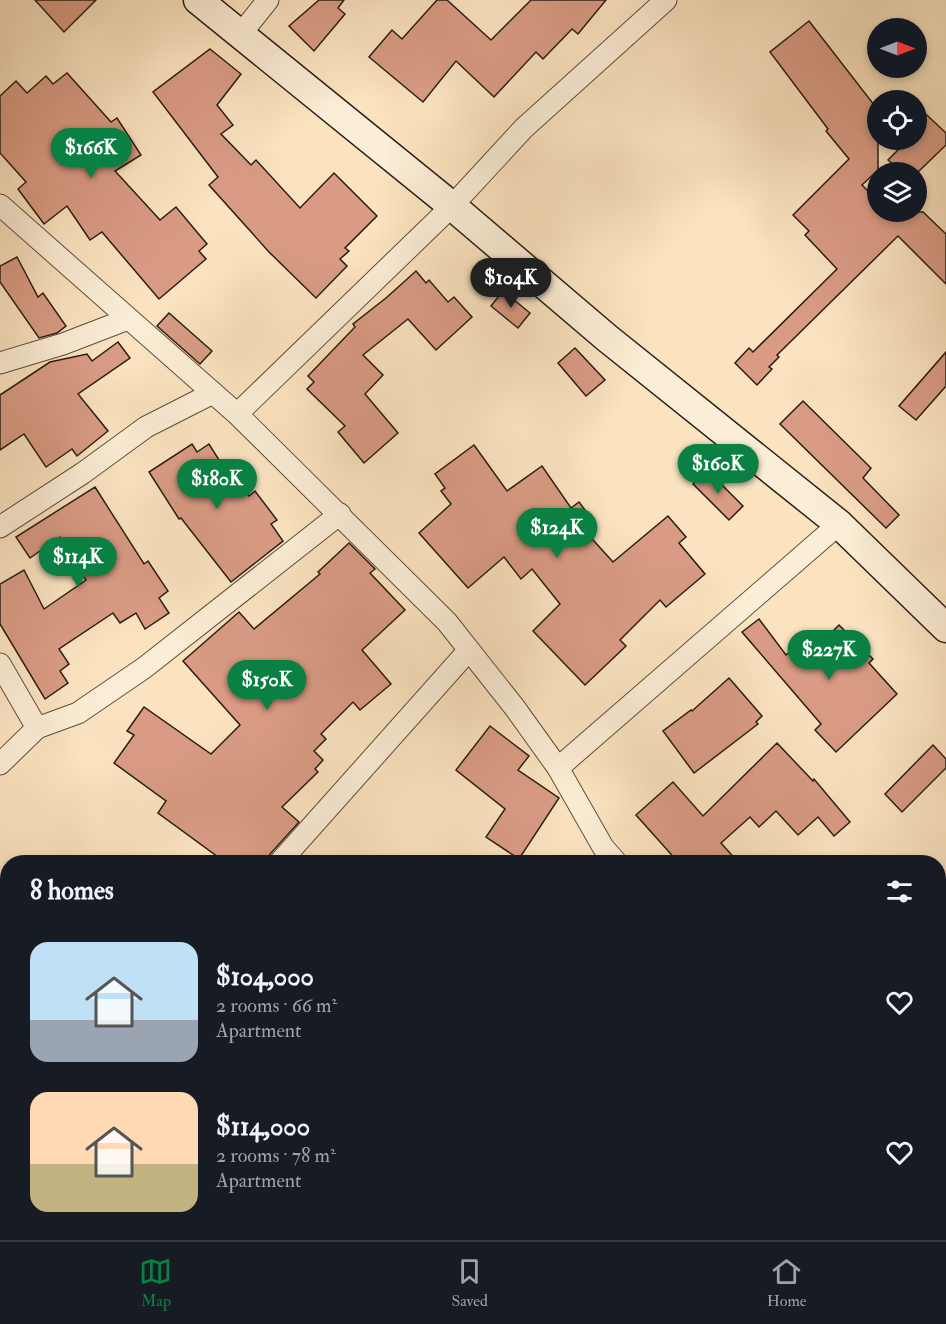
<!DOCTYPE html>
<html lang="en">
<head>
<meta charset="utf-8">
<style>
	:root { --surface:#171b24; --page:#20242c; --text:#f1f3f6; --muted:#9ea1a6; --line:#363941; --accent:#0b8043 }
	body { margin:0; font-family:"IM FELL Double Pica",serif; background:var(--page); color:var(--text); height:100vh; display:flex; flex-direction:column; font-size:22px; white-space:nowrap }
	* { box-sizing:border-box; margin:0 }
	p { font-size:20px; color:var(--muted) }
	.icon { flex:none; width:33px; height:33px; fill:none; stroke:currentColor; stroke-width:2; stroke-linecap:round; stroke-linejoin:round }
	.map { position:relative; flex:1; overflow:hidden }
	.details { position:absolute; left:0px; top:855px; width:946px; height:386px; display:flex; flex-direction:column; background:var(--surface); border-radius:24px 24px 0 0; box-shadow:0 3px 9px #0003 }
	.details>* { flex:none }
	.needle { width:39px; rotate:90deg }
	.fabs { position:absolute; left:867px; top:18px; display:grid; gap:12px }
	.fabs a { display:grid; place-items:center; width:60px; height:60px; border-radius:50%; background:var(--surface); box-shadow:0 3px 9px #0003; font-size:30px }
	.price { position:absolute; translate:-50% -51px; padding:0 14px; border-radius:21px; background:var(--accent); color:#fff; font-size:20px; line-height:39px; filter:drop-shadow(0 2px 3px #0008) }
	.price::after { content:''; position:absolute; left:50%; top:36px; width:18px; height:14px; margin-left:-9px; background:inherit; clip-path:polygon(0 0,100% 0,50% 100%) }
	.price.on { background:#222; color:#fff }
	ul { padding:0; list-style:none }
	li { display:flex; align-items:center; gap:18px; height:150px; padding:0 30px }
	li span { display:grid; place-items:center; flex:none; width:168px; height:120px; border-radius:18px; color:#555 }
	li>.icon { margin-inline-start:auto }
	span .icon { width:72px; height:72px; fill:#fffc; stroke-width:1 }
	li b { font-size:26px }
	h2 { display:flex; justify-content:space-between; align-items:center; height:72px; padding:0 30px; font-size:26px }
	.dock { display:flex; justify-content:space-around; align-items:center; height:84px; border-top:2px solid var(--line); background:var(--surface); font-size:16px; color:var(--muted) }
	.dock a { display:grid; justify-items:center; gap:3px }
	.dock .on { color:var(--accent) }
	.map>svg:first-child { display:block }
	.building { fill:#d99b84; stroke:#2a1d14; stroke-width:1.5 }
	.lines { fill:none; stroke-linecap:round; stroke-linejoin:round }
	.minor-casing { stroke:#5e4e3f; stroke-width:23 }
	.secondary-casing { stroke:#2a1d14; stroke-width:31 }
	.minor { stroke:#fcedd6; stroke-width:21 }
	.secondary { stroke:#fcedd6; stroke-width:28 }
</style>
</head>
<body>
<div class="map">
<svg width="946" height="1240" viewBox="0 0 946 1240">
	<rect width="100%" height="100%" fill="#fbe3c0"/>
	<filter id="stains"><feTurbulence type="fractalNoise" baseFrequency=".00333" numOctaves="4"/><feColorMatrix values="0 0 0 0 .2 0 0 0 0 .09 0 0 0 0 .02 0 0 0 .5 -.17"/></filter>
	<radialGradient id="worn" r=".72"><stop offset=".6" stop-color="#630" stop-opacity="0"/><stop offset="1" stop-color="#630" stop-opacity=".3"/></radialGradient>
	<g class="building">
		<polygon points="35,0 96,0 64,32"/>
		<polygon points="319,0 344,0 338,8 345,14 314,51 289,26"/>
		<polygon points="437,0 447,0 491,40 531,0 606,0 578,34 572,29 543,59 536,52 494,97 456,61 423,102 369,57 392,30 402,39"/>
		<polygon points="809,21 878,110 878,170 862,185 878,201 878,212 923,212 946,234 946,284 898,236 777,355 779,357 769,367 772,369 757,385 735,363 749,348 753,352 837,269 805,235 809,231 793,215 849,159 826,131 828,129 770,52"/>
		<polygon points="210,49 241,74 217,105 233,125 221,134 251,165 256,160 300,208 334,173 377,216 345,248 349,251 340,259 347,266 316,298 269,252 209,185 218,177 153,92"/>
		<polygon points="67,73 111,122 117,118 141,155 115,171 160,220 176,207 207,244 199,251 206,259 159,299 102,232 90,240 67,206 44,224 18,189 26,182 0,153 0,96 16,81 27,93 46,76 53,84"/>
		<polygon points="916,105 946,133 946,145 918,172 902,172 888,160 908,140 916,140"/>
		<polygon points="17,257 38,297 43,293 66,326 57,333 39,338 0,282 0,266"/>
		<polygon points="416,271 426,283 429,280 448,302 454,297 472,317 436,350 408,319 363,355 383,375 365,394 398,433 364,463 338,432 345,426 307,389 314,382 308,376 355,327 353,324 386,298"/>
		<polygon points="503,291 530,313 518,328 491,306"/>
		<polygon points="169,313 212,351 200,364 157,326"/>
		<polygon points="118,342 130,358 78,394 108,431 77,456 72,449 46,467 24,434 0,450 0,395 50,362 87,354 92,361"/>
		<polygon points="575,348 605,380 586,396 558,363"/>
		<polygon points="946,352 946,386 916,420 899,406"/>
		<polygon points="803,401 871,468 863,478 899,515 886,528 780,424"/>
		<polygon points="192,444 197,452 209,444 238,490 242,487 249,496 255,491 277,520 271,524 283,541 231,582 181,518 179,519 149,472"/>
		<polygon points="474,445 507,491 542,466 571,508 579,502 594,522 584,530 613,562 668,516 686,537 679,543 705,574 666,607 660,600 620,640 626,646 585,685 533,631 560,604 532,569 521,579 504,557 468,588 419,533 451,504 441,491 445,488 435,474"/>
		<polygon points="707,470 743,506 729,520 693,484"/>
		<polygon points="95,487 144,564 148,561 168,591 159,598 169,613 145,629 136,613 120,623 113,613 59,649 69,664 60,671 68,683 45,699 0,624 0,584 24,570 44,609 86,580 60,537 30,558 16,537"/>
		<polygon points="349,543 375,569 370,573 405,610 362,650 391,684 360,710 353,702 321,734 326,739 314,751 323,760 315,769 318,772 282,807 299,822 270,854 268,862 225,862 158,813 166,801 114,763 134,735 127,731 144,707 211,754 240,725 183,661 239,612 254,629 320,574 318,572"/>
		<polygon points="759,619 786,655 803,640 813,651 839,625 873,659 869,663 897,694 836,752 815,730 821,724 742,632"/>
		<polygon points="729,678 762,716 756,722 758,724 694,773 663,731 691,710 692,711"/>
		<polygon points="490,726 529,756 518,770 559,798 519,859 486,837 505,809 456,770"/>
		<polygon points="777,743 813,781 814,779 850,822 834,836 818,817 798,835 776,811 759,827 750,817 721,843 738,862 678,862 636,815 673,782 703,816"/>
		<polygon points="933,745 946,759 946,768 902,812 885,794"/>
	</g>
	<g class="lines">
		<g class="minor-casing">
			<g id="minor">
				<polyline points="240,35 268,0"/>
				<polyline points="0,205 237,414 447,622 515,708 558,768 603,847 616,862"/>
				<polyline points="0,363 63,344 128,319"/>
				<polyline points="237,414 452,206 524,128 666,0"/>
				<polyline points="0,527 83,473 146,427 213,393"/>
				<polyline points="0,664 37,728"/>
				<polyline points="0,764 37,728 78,713 144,668 340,514"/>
				<polyline points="558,768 839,524"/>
				<polyline points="280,862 469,650"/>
				<polyline points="939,1152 946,1159"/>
				<polyline points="0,1180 8,1173"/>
				<polyline points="547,1233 558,1240"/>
				<polyline points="337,1240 341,1233"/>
			</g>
		</g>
		<g class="secondary-casing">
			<polyline id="secondary" points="198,0 452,206 607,338 839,524 946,628"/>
		</g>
		<use href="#minor" class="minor"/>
		<use href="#secondary" class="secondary"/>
	</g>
	<rect width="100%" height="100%" filter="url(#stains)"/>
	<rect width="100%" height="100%" fill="url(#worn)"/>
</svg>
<div class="fabs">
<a><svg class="needle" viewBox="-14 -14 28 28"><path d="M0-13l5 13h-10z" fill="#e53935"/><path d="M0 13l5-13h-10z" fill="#9ea1a6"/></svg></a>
<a><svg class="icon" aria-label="locate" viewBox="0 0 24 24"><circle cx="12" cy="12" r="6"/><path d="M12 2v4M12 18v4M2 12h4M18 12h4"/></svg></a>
<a><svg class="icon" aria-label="layers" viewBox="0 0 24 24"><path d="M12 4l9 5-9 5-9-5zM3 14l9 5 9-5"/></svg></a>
</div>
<b class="price" style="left:91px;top:179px">$166K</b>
<b class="price on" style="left:511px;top:309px">$104K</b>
<b class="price" style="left:718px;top:495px">$160K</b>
<b class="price" style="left:217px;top:510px">$180K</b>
<b class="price" style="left:557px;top:559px">$124K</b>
<b class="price" style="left:78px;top:588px">$114K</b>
<b class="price" style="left:829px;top:681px">$227K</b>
<b class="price" style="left:267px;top:711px">$150K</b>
<section class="details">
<h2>8 homes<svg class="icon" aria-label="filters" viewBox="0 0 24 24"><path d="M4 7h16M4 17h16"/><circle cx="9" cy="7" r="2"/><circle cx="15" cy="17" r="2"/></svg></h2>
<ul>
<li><span style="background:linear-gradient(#bfe0f5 65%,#9aa5b1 0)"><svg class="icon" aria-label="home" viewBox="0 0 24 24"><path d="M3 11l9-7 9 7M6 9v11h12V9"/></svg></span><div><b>$104,000</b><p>2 rooms · 66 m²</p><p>Apartment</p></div><svg class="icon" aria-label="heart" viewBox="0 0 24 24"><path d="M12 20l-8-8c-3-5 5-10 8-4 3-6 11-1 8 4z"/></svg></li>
<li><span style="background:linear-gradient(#ffd9b3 60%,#c2b280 0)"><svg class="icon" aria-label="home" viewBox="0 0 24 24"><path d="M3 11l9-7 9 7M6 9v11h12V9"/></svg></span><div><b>$114,000</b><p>2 rooms · 78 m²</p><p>Apartment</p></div><svg class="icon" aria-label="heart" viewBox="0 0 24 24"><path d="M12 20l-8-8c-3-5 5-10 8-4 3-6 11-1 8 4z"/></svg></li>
</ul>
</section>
</div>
<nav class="dock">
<a class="on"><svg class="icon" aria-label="map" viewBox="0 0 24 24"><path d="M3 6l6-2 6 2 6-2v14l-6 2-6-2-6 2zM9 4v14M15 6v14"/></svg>Map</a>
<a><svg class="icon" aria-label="saved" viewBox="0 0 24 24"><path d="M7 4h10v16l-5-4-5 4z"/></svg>Saved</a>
<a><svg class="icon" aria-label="home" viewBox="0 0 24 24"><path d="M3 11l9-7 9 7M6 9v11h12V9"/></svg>Home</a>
</nav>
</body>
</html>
